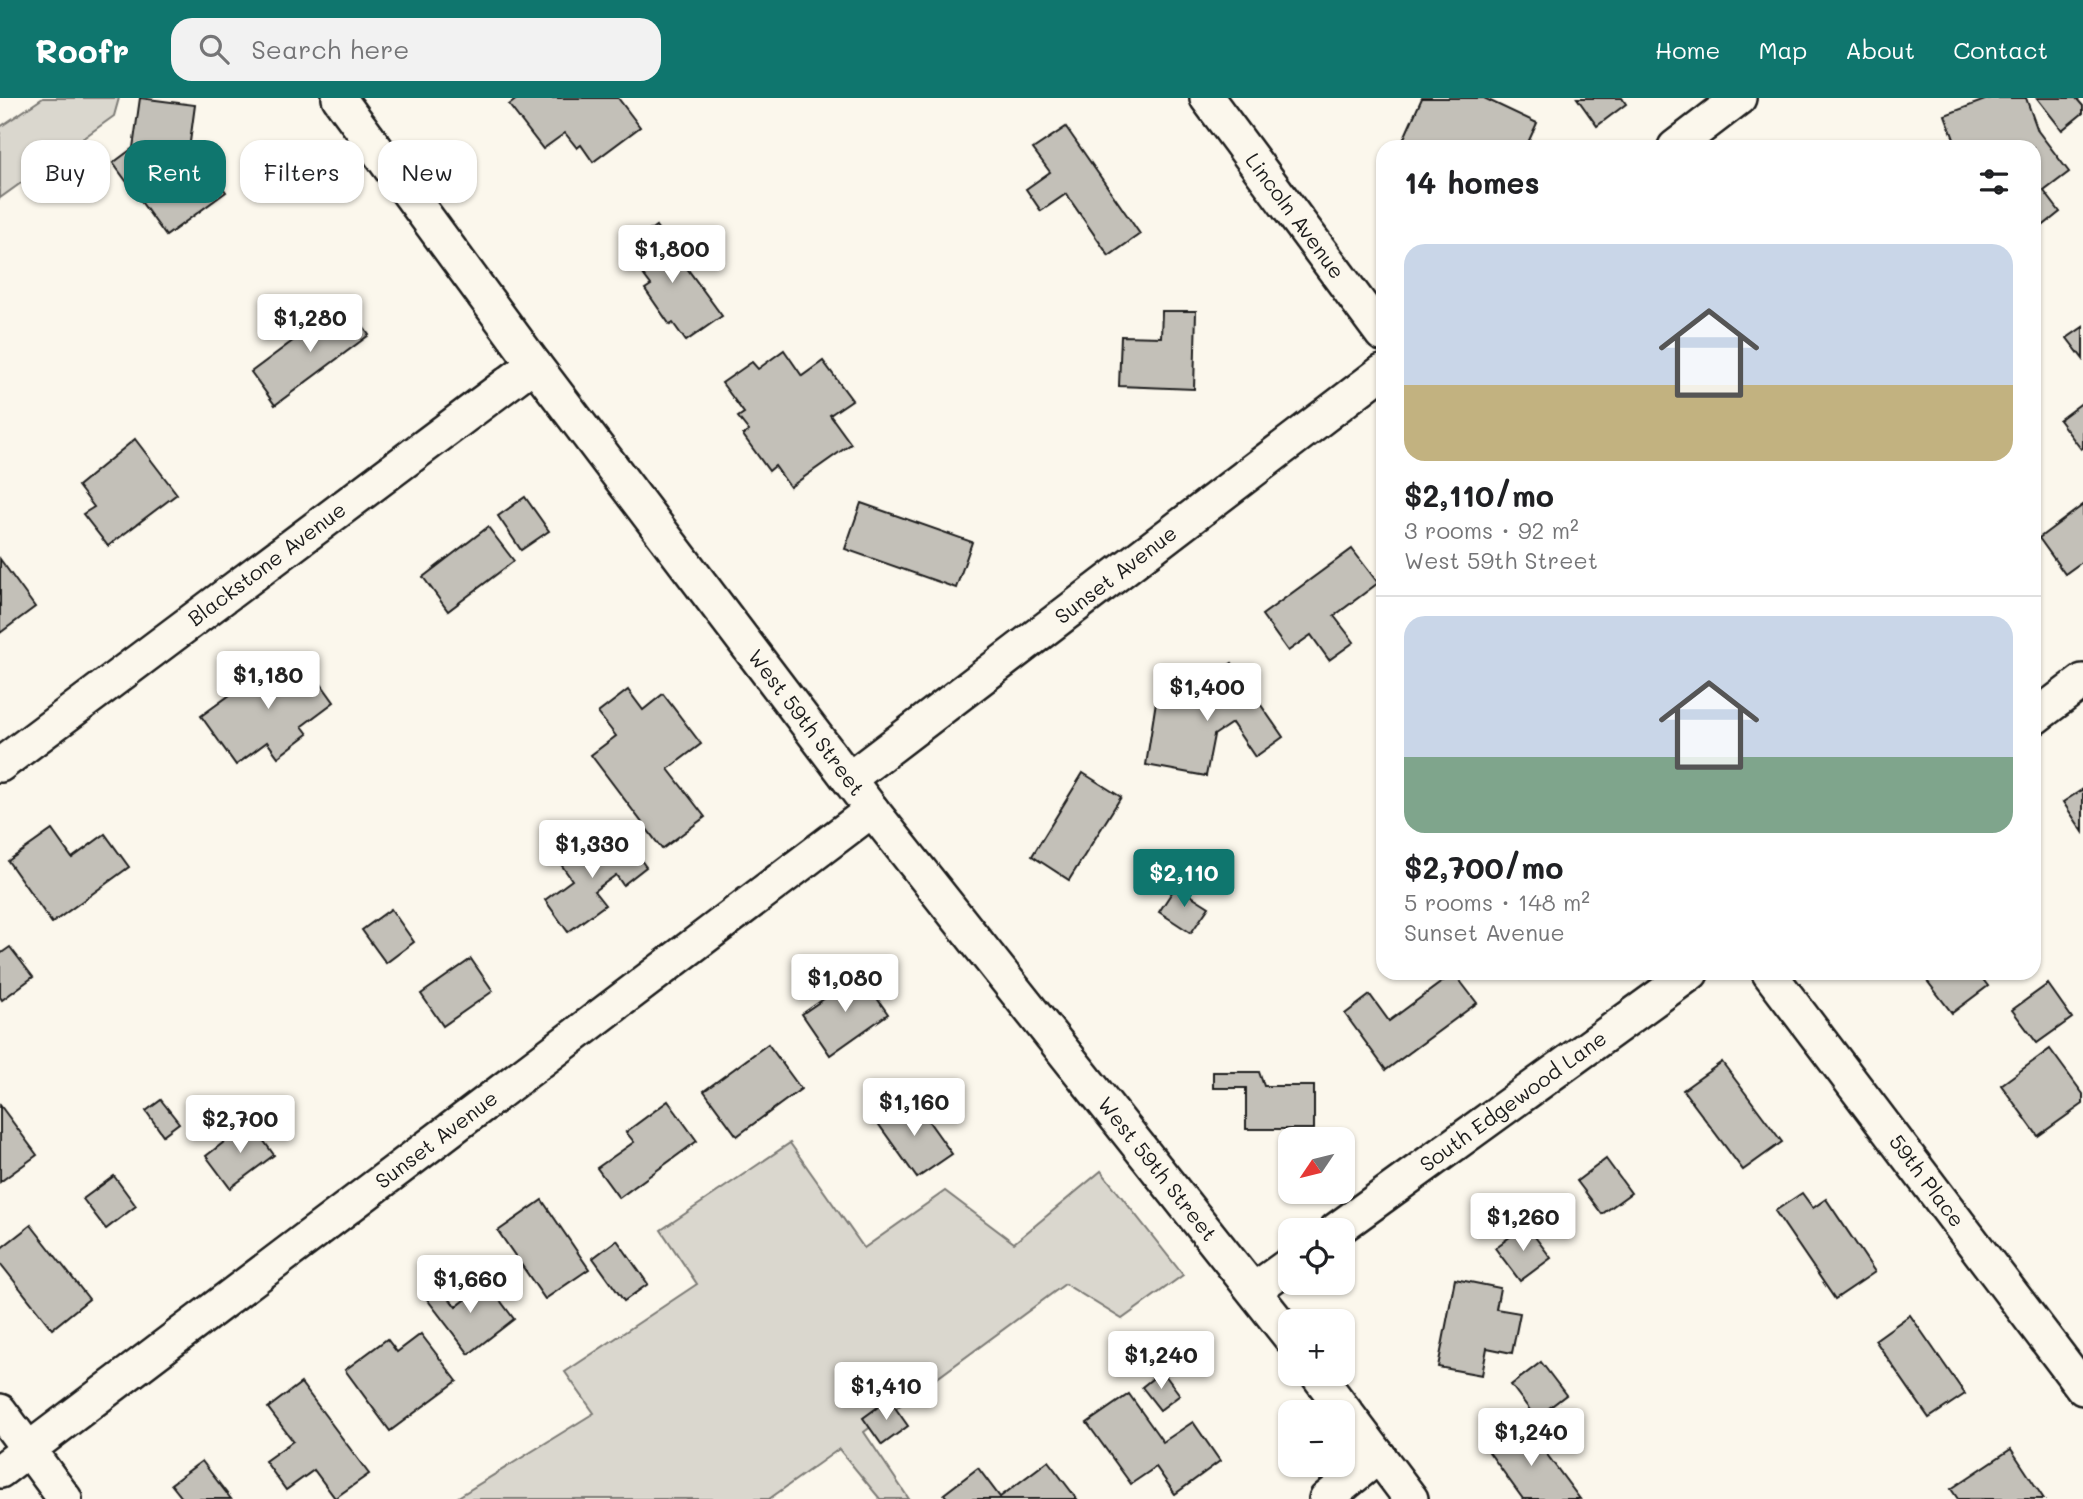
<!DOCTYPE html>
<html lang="en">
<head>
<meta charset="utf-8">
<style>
	:root { --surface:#fff; --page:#f2f2f2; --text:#202124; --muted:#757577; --line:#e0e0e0; --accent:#0f766e }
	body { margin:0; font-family:Mali,sans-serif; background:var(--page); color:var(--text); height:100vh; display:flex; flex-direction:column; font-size:26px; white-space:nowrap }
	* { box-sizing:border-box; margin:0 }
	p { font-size:23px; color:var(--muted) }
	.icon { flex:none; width:38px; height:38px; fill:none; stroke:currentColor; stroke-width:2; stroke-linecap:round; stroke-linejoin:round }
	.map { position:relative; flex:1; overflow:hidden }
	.details { position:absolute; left:1376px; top:42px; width:665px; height:840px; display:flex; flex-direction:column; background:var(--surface); border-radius:21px; box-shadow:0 2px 5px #0004 }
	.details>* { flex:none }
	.guide { position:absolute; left:21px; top:42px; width:665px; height:63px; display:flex; gap:14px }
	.needle { width:46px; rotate:235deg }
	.buttons { position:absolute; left:1278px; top:1029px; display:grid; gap:14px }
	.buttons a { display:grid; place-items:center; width:77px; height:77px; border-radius:14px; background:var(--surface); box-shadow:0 2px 5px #0004; font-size:35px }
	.price { position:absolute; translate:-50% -60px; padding:0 16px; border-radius:7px; background:#fff; color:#222; font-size:23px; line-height:46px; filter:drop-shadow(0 2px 4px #0008) }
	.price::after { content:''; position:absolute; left:50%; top:42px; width:21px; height:16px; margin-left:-10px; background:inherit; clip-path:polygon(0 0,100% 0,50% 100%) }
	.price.active { background:var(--accent); color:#fff }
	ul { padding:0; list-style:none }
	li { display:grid; align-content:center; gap:14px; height:371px; padding:0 28px }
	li+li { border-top:2px solid var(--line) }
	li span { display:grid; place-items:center; height:217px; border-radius:21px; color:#555 }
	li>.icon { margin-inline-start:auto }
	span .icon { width:126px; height:126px; fill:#fffc; stroke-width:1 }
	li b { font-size:30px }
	h2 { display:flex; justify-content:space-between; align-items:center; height:84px; padding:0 28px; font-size:30px }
	.chip { padding:0 24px; border-radius:21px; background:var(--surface); box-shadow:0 2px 5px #0004; font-size:24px; line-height:63px }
	.chip.active { background:var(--accent); color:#fff }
	header { display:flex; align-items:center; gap:42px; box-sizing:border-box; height:98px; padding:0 35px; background:var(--accent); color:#fff }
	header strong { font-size:33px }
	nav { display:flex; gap:38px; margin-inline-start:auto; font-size:24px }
	.search { width:490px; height:63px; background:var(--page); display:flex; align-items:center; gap:18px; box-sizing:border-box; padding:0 24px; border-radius:21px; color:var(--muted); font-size:26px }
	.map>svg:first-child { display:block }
	.green { fill:#dad7ce; stroke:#7b7a75; stroke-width:2 }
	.building { fill:#c3c0b8; stroke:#1c1c1c; stroke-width:2 }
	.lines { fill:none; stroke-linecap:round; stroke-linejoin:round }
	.minor-casing { stroke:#1c1c1c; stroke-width:38 }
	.minor { stroke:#fbf7ec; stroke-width:33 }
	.labels { text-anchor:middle; stroke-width:5; stroke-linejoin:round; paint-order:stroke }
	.street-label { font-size:21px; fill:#1c1c1c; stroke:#fbf7ec }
</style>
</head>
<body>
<header>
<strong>Roofr</strong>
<div class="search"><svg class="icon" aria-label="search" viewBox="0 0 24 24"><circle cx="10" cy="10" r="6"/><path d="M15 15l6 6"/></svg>Search here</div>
<nav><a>Home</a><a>Map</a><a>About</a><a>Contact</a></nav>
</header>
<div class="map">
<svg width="2083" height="1401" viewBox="0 0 2083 1401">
	<rect width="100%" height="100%" fill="#fbf7ec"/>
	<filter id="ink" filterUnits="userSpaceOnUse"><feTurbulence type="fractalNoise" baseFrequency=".0143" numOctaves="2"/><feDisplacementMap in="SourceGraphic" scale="14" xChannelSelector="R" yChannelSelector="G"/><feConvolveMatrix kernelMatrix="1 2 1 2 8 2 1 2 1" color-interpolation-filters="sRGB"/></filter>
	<g filter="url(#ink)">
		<g class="green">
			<polygon points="43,0 119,0 114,18 0,100 0,29"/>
			<polygon points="790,1045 864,1150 945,1093 1014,1145 1101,1073 1183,1177 1122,1221 1065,1186 864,1334 909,1401 880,1401 839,1351 769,1401 455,1401 594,1315 565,1274 697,1186 661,1132"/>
		</g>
		<g class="building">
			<polygon points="140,0 195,7 190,44 226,94 166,138 113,65 133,50"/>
			<polygon points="518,0 618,0 640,29 593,64 581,47 577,50 565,35 543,51 509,7"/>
			<polygon points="1422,0 1484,0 1537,25 1526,49 1400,49"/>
			<polygon points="1577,0 1622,0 1626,6 1597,28"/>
			<polygon points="1990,0 2026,0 2038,33 2069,74 2044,93 2060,114 2040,130 2034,122 2034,49 1957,49 1945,17"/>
			<polygon points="2037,0 2076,0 2083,8 2083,15 2062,32"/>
			<polygon points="1066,29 1140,136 1109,158 1066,96 1041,113 1026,91 1050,74 1033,51"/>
			<polygon points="656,128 722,218 686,243 673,225 670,227 645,191 651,187 624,151"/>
			<polygon points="345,204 369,237 275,307 251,274"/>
			<polygon points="1162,213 1196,213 1194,291 1119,288 1121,238 1161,239"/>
			<polygon points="2083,229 2083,261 2067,240"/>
			<polygon points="784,252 802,278 823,263 852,302 830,317 851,346 790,389 775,368 769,373 743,337 749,333 738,319 744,315 722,285 752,264 758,271"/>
			<polygon points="2083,304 2083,350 2081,351 2059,322"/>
			<polygon points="135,341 177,396 108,448 83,416 94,409 78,388"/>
			<polygon points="525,399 549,433 521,452 498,418"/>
			<polygon points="861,405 972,444 956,490 845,451"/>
			<polygon points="2083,407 2083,463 2065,476 2039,440"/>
			<polygon points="488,429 514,463 448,513 423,479"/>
			<polygon points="1352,451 1378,485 1334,518 1354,544 1329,562 1311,537 1288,553 1262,517"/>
			<polygon points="0,461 35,509 0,535"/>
			<polygon points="301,558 334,604 302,628 308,636 278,659 267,644 236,667 201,618 270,568 276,577"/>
			<polygon points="1232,565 1283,639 1255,659 1232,625 1214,637 1206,678 1146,667 1158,591 1186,596"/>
			<polygon points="628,592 643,612 663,596 701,646 668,671 705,719 662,751 591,657 616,638 598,615"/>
			<polygon points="1083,675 1121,699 1069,782 1032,758"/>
			<polygon points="2083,691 2083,734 2063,704"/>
			<polygon points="52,732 72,760 105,736 129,769 52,825 8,763"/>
			<polygon points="624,739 646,769 623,787 616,777 594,793 605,807 568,834 545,802 572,782 560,765 590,743 599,757"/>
			<polygon points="1176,788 1209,809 1191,835 1159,814"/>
			<polygon points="391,811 414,844 386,865 362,832"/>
			<polygon points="10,849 33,879 2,902 0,899 0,856"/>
			<polygon points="471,861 493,893 443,928 421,896"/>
			<polygon points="1454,875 1477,905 1386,972 1345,916 1370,897 1389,923"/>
			<polygon points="1921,875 1978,875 1988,888 1952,915"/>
			<polygon points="860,876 888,916 830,957 802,916"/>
			<polygon points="2048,886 2072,920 2037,945 2012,912"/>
			<polygon points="768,946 801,991 737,1038 704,993"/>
			<polygon points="2050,951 2083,996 2083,1006 2038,1038 2001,987"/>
			<polygon points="1722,964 1782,1044 1743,1072 1683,992"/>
			<polygon points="1213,974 1259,974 1264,988 1314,988 1314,1031 1246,1031 1246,990 1213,990"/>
			<polygon points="912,1000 952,1056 917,1080 877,1024"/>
			<polygon points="161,1002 179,1025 163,1037 146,1013"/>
			<polygon points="668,1003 697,1043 619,1100 597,1070 634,1044 626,1034"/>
			<polygon points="0,1007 37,1057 0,1084"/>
			<polygon points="250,1024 274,1057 230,1090 206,1058"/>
			<polygon points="1606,1061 1631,1095 1602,1116 1577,1083"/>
			<polygon points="114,1078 136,1108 106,1131 83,1101"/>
			<polygon points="1802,1095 1813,1110 1826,1101 1875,1174 1835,1201 1775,1113"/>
			<polygon points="542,1102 589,1171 545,1201 498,1133"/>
			<polygon points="31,1127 89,1201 52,1231 0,1165 0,1151"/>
			<polygon points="1526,1127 1551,1160 1520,1183 1495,1150"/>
			<polygon points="617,1142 648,1186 624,1203 593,1160"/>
			<polygon points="434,1181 456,1209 487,1185 514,1221 469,1256 420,1192"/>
			<polygon points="1455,1181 1500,1190 1496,1211 1520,1215 1512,1255 1487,1250 1482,1277 1438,1269"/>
			<polygon points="1910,1217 1965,1296 1929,1320 1875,1242"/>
			<polygon points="421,1236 457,1283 390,1333 345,1272 387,1241 397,1254"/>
			<polygon points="1541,1264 1566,1297 1536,1320 1511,1287"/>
			<polygon points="1162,1273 1180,1297 1160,1312 1142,1289"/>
			<polygon points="301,1285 369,1376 335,1400 314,1372 286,1392 265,1363 293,1343 268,1310"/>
			<polygon points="1129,1296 1163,1344 1193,1324 1220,1363 1175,1396 1156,1369 1131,1386 1087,1325"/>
			<polygon points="889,1301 908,1328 882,1347 863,1320"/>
			<polygon points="1525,1327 1580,1401 1523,1401 1489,1354"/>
			<polygon points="2011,1351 2044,1401 1958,1401 1951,1391"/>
			<polygon points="202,1363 231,1401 183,1401 171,1386"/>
			<polygon points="1048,1363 1077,1401 948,1401 944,1396 978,1370 1000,1399"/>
		</g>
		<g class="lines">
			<g class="minor-casing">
				<g id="minor">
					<path id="s1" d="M339 0 534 266 872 712 1290 1239"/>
					<path id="s2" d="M1207 0 1382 236"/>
					<polyline points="1675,49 1739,0"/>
					<polyline points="2034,620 2083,583"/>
					<path id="s3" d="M0 667 534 266"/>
					<path id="s4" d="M849 681 1382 274"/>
					<path id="s5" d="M1769 875 2083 1290"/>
					<path id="s6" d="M1336 1132 1691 875"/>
					<polyline points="1254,1192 1290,1166"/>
					<polyline points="1317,1276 1411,1401"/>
					<polyline points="0,1313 65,1401"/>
					<path id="s7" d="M0 1373 872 712"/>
					<polyline points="1326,1401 1379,1358"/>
				</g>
			</g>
			<use href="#minor" class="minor"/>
		</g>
	</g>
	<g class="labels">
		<g class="street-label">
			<text dy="7" stroke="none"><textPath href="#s2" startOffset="147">Lincoln Avenue</textPath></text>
			<text dy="7" stroke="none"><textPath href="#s3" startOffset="334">Blackstone Avenue</textPath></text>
			<text dy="7" stroke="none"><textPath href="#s4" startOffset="336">Sunset Avenue</textPath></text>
			<text dy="7" stroke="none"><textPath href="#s1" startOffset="780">West 59th Street</textPath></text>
			<text dy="7" stroke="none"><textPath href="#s6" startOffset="219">South Edgewood Lane</textPath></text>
			<text dy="7" stroke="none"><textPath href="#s7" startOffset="548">Sunset Avenue</textPath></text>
			<text dy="7" stroke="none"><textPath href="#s1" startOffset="1348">West 59th Street</textPath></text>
			<text dy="7" stroke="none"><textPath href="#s5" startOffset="261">59th Place</textPath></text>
		</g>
	</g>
</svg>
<div class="buttons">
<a><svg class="needle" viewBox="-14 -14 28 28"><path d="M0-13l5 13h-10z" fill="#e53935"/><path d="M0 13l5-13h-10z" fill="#757577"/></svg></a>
<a><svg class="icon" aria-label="locate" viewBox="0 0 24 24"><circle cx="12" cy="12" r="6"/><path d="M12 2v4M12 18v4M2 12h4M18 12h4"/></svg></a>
<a>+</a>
<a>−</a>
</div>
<b class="price" style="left:672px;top:187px">$1,800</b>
<b class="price" style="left:310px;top:256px">$1,280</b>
<b class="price" style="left:268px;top:613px">$1,180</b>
<b class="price" style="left:1207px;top:625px">$1,400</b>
<b class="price" style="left:592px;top:782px">$1,330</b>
<b class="price active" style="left:1184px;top:811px">$2,110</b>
<b class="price" style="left:845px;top:916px">$1,080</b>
<b class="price" style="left:914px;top:1040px">$1,160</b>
<b class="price" style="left:240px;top:1057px">$2,700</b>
<b class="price" style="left:1523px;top:1155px">$1,260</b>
<b class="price" style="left:470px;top:1217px">$1,660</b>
<b class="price" style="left:1161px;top:1293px">$1,240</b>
<b class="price" style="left:886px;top:1324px">$1,410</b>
<b class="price" style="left:1531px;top:1370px">$1,240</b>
<div class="guide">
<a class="chip">Buy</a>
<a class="chip active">Rent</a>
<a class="chip">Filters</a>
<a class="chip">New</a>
</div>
<section class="details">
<h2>14 homes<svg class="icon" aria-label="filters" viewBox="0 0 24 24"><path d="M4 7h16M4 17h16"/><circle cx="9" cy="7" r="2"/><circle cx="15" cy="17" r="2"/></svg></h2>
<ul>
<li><span style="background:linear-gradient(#c9d6e8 65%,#c2b280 0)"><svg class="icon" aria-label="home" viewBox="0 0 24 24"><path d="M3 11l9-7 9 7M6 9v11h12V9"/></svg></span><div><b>$2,110/mo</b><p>3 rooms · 92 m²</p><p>West 59th Street</p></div></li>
<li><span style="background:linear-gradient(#c9d6e8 65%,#7fa58c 0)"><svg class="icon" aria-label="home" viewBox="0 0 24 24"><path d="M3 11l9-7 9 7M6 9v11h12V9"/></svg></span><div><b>$2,700/mo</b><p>5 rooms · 148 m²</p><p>Sunset Avenue</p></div></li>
</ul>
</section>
</div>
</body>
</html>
